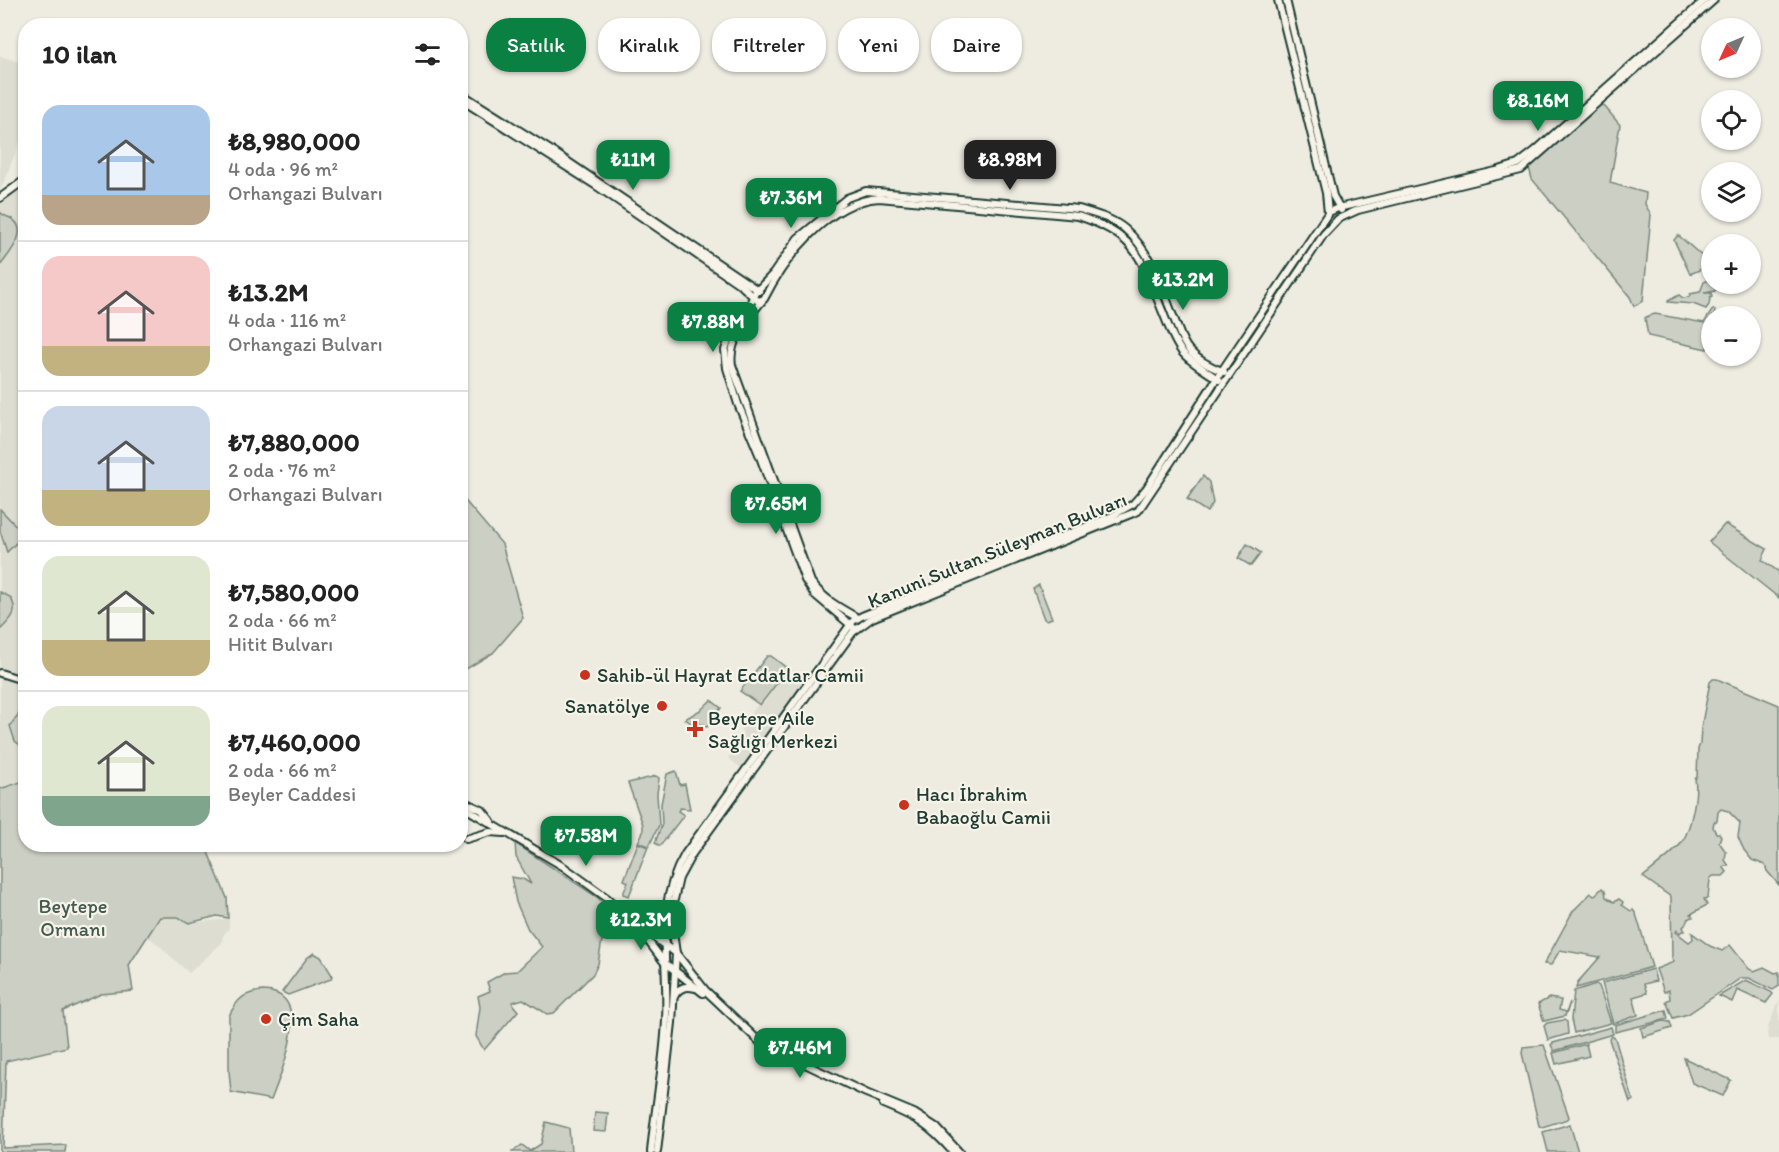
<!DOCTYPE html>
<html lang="tr">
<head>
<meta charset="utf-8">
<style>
	:root { --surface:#fff; --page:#f6f6f6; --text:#222; --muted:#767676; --line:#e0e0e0; --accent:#0b8043 }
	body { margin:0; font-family:Itim,sans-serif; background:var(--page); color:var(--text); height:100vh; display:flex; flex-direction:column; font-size:22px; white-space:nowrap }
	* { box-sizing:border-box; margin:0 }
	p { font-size:20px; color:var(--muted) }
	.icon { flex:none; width:33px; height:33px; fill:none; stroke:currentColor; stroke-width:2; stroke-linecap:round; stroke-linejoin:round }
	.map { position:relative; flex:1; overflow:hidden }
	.panel { position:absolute; left:18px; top:18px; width:450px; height:834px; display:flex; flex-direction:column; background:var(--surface); border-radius:24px; box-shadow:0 2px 4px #0004 }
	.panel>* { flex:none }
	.top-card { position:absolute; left:486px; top:18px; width:570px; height:54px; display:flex; gap:12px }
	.needle { width:39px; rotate:226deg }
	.tools { position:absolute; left:1701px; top:18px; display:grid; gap:12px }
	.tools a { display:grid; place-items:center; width:60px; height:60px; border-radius:50%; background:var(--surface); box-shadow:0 2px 4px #0004; font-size:30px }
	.price { position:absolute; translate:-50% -51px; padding:0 14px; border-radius:12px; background:var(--accent); color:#fff; font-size:20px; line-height:39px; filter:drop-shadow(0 2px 3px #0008) }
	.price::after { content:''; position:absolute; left:50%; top:36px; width:18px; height:14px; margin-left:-9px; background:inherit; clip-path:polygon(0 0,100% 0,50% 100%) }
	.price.active { background:#222; color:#fff }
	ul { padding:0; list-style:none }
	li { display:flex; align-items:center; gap:18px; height:150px; padding:0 24px }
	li+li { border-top:2px solid var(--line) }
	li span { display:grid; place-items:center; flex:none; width:168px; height:120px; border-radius:18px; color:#555 }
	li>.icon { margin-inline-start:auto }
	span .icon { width:72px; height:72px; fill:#fffc; stroke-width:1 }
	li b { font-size:26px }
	h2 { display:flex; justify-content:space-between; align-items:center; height:72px; padding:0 24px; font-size:26px }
	.chip { padding:0 21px; border-radius:24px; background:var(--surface); box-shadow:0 2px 4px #0004; font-size:21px; line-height:54px }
	.chip.active { background:var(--accent); color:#fff }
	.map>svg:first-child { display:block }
	.built { fill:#ddddd2 }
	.green { fill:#cccfc4; stroke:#76867c; stroke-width:1.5 }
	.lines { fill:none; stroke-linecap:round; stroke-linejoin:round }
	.major-casing { stroke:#1f3d34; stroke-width:10 }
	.major { stroke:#f7f3e8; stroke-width:6 }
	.poi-dot { fill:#c8321e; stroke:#f7f3e8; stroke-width:2 }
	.labels { text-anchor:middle; stroke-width:4.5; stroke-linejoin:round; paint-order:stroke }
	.street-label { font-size:20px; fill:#1f3d34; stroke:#f7f3e8 }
	.poi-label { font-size:20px; fill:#1f3d34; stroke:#f7f3e8; text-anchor:start }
	.park-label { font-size:20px; fill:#425a51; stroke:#f7f3e8 }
</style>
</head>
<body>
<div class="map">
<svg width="1779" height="1152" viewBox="0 0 1779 1152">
	<rect width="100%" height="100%" fill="#eeece1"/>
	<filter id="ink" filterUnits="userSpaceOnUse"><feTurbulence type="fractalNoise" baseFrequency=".0167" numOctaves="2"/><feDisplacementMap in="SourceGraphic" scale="12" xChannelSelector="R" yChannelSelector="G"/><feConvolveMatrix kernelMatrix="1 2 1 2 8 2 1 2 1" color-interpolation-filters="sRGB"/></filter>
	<g filter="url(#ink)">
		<g class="built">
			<polygon points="0,56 26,64 25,129 0,191"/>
			<polygon points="25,186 26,789 0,803 0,204"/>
			<polygon points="788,669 800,678 802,686 747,763 740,767 728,758 740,743 737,740 743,732 740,730 742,726 758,704 762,705"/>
			<polygon points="160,917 178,917 189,923 229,919 229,928 223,936 222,943 189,973 153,940 147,937"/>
			<polygon points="1779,1000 1779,1039 1769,1039 1767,1035 1768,1027"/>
		</g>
		<g class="green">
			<polygon points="1600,101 1620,125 1610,183 1646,193 1645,204 1651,215 1643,301 1634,306 1630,297 1532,179 1529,168 1572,129"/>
			<path d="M0 212C4 217 7 216 12 219 31 231 7 256 0 266Z"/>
			<polygon points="1678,235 1711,264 1712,284 1715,284 1715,291 1704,293 1711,293 1712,297 1710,298 1709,305 1706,309 1693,304 1668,302 1668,301 1679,295 1683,298 1689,297 1690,294 1700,292 1704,282 1707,281 1709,277 1704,268 1690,274 1674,240"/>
			<polygon points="1713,309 1715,310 1714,316 1712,316 1707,349 1648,336 1645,318 1646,317 1655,314 1704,323"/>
			<polygon points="1203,476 1209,482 1213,503 1207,512 1187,499"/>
			<polygon points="461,496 502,544 523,618 493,653 461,672"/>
			<polygon points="0,509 21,531 23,536 7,552 0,531"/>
			<polygon points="1725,524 1767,549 1762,560 1779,572 1779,598 1709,542"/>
			<polygon points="1247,544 1261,553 1251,566 1238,558"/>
			<polygon points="1039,585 1052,618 1047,620 1044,619 1033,589"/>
			<path d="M0 592 10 597C20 612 11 619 0 630Z"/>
			<polygon points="767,656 771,656 788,669 760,705 740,691"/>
			<path d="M1713 679H1717L1779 705V885L1767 871 1765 865 1752 860 1744 850 1738 837 1740 823 1728 811 1721 809 1718 812 1717 821 1714 822 1713 827 1716 833H1719L1721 836 1719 842 1726 852 1725 860 1729 866H1725L1724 868 1727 872 1723 876H1713L1710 879 1708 898 1704 899 1707 905 1691 914 1693 917 1688 919 1685 925 1683 927 1685 931H1682L1680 933 1677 930 1676 932 1689 942 1693 939 1692 933 1710 946 1722 951 1730 945 1749 969 1754 971 1764 967 1775 973 1779 972V986L1773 990 1749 978H1741L1688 1014 1673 1018 1666 1001 1670 999 1669 990 1664 992 1656 969 1674 962 1672 959 1671 897 1643 877C1652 869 1676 852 1682 842 1691 829 1698 793 1695 779L1697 777 1698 749 1700 744 1701 728 1710 682Z"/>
			<polygon points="711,700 721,708 707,727 698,723 694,725 685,719 702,709"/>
			<polygon points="25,705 25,749 15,741 10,726"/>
			<polygon points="676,771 680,785 685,784 690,809 680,808 678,811 684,815 660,846 655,843 662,824 661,804 667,774"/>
			<polygon points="25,773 26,844 205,845 227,898 228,918 217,916 189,923 178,917 160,917 129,965 133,991 101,994 63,1011 67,1047 6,1061 3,1148 66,1145 65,1152 0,1152 0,789 21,782"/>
			<polygon points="656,776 659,778 657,794 659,825 649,846 638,842 643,832 643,825 628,783"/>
			<polygon points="515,843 597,897 606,906 606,917 598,964 593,974 554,1013 547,1014 523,999 513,1002 513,1005 518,1011 484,1050 476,1036 480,1007 478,996 490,991 487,982 505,972 517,971 542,947 528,929 516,902 511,877 523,879 531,884 516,857"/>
			<polygon points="638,843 648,847 629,896 623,894 628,882 624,880"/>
			<polygon points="1602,888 1605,891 1606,897 1614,902 1619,899 1623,902 1622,905 1631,911 1633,910 1636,914 1652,967 1576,988 1578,982 1600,957 1560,950 1551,965 1544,964 1573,911 1591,893 1594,896"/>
			<polygon points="314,953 321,957 332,975 331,979 288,995 282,992 307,958"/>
			<polygon points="1653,969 1656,981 1644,984 1647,993 1633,997 1638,1015 1613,1024 1602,983"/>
			<polygon points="1746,980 1771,992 1773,994 1766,1003 1737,990 1732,1002 1719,996"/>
			<polygon points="1596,984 1599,986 1611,1023 1574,1033 1571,1019 1574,991"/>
			<path d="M262 991C317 991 281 1074 271 1100L231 1092 229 1071V1016C237 999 244 993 262 991Z"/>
			<polygon points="1549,998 1561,1000 1559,1010 1567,1012 1570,1002 1565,1016 1544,1021 1538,1004"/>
			<polygon points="1666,1010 1668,1019 1615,1032 1615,1025"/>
			<polygon points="1564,1020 1567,1022 1568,1034 1548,1040 1544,1026 1547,1023"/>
			<polygon points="1663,1021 1670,1022 1672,1028 1643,1037 1641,1028"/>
			<polygon points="1611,1027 1613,1034 1554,1051 1551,1045 1553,1043"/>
			<polygon points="1611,1036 1615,1038 1633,1100 1630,1102 1609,1039"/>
			<polygon points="1586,1044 1589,1056 1556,1064 1553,1053"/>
			<polygon points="1544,1045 1569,1117 1568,1119 1542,1127 1539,1126 1522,1053 1523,1047"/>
			<polygon points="1684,1058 1731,1080 1723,1096 1692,1083"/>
			<polygon points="595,1112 608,1113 606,1132 593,1131"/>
			<polygon points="546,1122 569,1128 571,1152 512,1152 522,1145 530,1151 541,1144"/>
			<polygon points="1570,1124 1578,1152 1548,1152 1543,1132"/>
		</g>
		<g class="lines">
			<g class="major-casing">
				<g id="major">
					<polyline points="1278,0 1326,193 1328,213"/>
					<polyline points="1286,0 1333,196 1341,210"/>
					<polyline points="460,93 552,151 759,291"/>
					<path d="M460 99 595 185 742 286 758 301 764 299C785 257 829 201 879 198L1078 216C1140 236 1141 260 1164 315 1169 328 1174 341 1182 352 1191 363 1207 371 1219 380"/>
					<polyline points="0,198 26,179"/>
					<path d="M762 301C747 319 728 341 732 365L811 582C823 599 840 608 858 618"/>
					<path d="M853 627 814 594 805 580 759 454 738 404 727 368 725 350 728 341 744 317 755 293 773 274 798 238 847 198 866 191 1079 209C1095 214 1112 218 1125 229 1152 252 1162 289 1175 321 1179 331 1182 342 1189 350 1198 361 1211 367 1224 372"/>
					<polyline points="0,673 16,678 26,675"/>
					<polyline points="460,800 482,810 491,821"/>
					<polyline points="460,805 564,867 607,898 637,926 676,953 706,991 761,1043 866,1093 914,1113 936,1127 959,1152"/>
					<polyline points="466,839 490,832 504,833"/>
					<polyline points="638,926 656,925 665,916"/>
					<polyline points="642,933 664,962 703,993"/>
					<path d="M674 997C678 988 685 985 695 988"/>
					<path d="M883 1104C917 1118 928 1124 953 1152"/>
					<path d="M651 1152C655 1108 664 1064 666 1020 669 962 653 908 685 854L853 621 862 616 1110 517 1133 504 1146 489 1217 378 1329 212 1338 208 1496 171 1518 164 1535 151 1705 0"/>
					<polyline points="657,1152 672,1023 676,953 672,926 673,904 679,878 692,854 853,632 872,618 1138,511 1324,234 1338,219 1358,210 1521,170 1714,0"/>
				</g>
			</g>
			<use href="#major" class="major"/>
		</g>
	</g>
	<g class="poi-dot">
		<circle cx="585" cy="675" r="6"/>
		<circle cx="662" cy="706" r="6"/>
		<path d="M692 720h6v6h6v6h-6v6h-6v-6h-6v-6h6z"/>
		<circle cx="904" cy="805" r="6"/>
		<circle cx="266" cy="1019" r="6"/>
	</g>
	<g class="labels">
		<g class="street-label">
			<text transform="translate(997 550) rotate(-22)" y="7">Kanuni Sultan Süleyman Bulvarı</text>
		</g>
		<g class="poi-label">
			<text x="597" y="682">Sahib-ül Hayrat Ecdatlar Camii</text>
			<text x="650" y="713" text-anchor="end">Sanatölye</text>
			<text x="708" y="725">Beytepe Aile<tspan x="708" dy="23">Sağlığı Merkezi</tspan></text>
			<text x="916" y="801">Hacı İbrahim<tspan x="916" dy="23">Babaoğlu Camii</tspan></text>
			<text x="278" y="1026">Çim Saha</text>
		</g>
		<g class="park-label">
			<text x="73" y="913">Beytepe<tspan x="73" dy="23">Ormanı</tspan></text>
		</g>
	</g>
</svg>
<div class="tools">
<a><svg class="needle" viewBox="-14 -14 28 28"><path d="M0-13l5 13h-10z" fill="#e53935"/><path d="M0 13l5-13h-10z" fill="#767676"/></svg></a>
<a><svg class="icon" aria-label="locate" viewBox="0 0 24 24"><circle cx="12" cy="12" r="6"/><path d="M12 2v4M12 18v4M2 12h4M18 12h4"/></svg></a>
<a><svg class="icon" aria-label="layers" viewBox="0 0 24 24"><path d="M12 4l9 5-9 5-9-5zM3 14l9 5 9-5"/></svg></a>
<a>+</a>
<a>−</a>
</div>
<b class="price" style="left:1538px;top:132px">₺8.16M</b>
<b class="price" style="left:633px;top:191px">₺11M</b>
<b class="price active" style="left:1010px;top:191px">₺8.98M</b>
<b class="price" style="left:791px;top:229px">₺7.36M</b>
<b class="price" style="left:1183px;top:311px">₺13.2M</b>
<b class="price" style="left:713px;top:353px">₺7.88M</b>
<b class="price" style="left:776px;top:535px">₺7.65M</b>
<b class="price" style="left:586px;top:867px">₺7.58M</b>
<b class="price" style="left:641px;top:951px">₺12.3M</b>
<b class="price" style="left:800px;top:1079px">₺7.46M</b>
<div class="top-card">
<a class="chip active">Satılık</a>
<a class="chip">Kiralık</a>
<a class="chip">Filtreler</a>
<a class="chip">Yeni</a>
<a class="chip">Daire</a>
</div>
<section class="panel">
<h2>10 ilan<svg class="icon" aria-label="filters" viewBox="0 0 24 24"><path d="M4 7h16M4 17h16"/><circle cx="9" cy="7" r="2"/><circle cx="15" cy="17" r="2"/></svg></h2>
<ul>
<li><span style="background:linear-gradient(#a9c7e8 75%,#b9a48a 0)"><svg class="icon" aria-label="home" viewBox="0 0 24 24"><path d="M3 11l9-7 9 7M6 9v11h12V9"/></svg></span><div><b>₺8,980,000</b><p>4 oda · 96 m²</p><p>Orhangazi Bulvarı</p></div></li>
<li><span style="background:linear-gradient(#f6c9c9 75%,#c2b280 0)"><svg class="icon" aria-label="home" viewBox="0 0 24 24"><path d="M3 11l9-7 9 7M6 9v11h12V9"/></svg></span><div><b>₺13.2M</b><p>4 oda · 116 m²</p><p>Orhangazi Bulvarı</p></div></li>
<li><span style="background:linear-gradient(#c9d6e8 70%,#c2b280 0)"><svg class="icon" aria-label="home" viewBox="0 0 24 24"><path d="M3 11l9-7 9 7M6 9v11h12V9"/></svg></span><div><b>₺7,880,000</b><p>2 oda · 76 m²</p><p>Orhangazi Bulvarı</p></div></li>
<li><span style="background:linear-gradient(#dfe7d0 70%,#c2b280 0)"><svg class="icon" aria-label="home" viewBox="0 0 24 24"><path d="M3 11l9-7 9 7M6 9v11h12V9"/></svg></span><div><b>₺7,580,000</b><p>2 oda · 66 m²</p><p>Hitit Bulvarı</p></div></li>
<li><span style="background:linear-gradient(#dfe7d0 75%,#7fa58c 0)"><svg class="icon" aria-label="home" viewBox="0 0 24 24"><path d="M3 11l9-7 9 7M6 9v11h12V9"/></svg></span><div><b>₺7,460,000</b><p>2 oda · 66 m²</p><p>Beyler Caddesi</p></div></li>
</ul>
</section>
</div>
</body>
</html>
